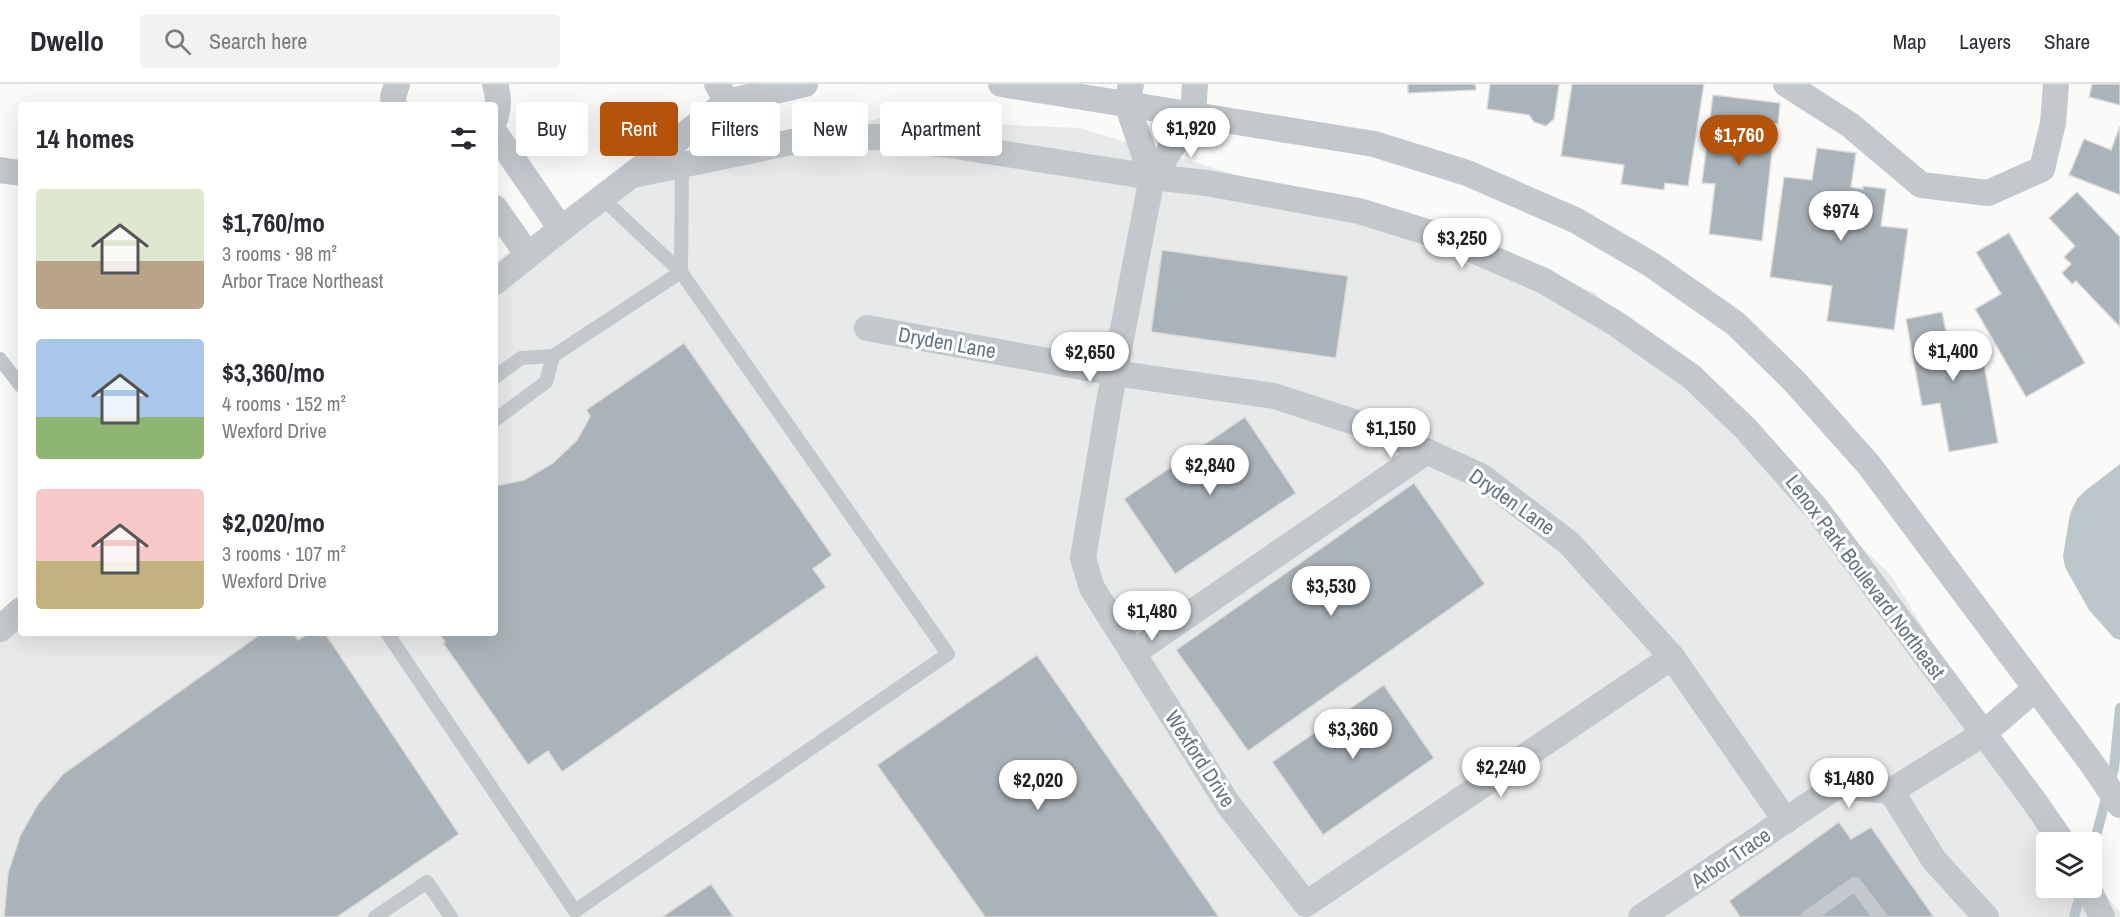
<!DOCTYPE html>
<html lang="en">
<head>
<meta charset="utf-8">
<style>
	:root { --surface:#fff; --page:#f2f2f3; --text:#2b2b33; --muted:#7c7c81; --line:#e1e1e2; --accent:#b45309 }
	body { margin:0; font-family:"Archivo Narrow",sans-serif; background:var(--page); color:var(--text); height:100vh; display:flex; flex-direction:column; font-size:22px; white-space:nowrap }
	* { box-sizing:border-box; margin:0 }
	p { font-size:20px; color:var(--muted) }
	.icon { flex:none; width:33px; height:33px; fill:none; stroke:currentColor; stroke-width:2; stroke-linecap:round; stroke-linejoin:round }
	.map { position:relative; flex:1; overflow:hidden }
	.sheet { position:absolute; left:18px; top:18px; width:480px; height:534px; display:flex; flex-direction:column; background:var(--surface); border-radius:6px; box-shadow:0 6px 24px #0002 }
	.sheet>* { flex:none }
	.guide { position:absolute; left:516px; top:18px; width:570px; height:54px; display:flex; gap:12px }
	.fabs { position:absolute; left:2036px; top:748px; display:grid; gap:12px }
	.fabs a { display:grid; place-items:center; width:66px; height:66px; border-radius:6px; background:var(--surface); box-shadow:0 6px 24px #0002; font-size:30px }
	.price { position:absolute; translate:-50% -51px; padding:0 14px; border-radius:21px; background:#fff; color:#222; font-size:20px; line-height:39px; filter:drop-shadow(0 2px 3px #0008) }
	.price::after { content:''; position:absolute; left:50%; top:36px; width:18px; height:14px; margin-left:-9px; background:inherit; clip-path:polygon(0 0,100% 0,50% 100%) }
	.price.selected { background:var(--accent); color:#fff }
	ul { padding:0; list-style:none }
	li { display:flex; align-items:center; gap:18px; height:150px; padding:0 18px }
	li span { display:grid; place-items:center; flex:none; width:168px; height:120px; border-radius:6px; color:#555 }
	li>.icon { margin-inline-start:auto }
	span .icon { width:72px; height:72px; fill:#fffc; stroke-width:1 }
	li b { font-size:26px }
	h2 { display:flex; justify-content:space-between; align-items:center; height:72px; padding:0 18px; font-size:26px }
	.tag { padding:0 21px; border-radius:6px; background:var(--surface); box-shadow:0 6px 24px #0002; font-size:21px; line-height:54px }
	.tag.selected { background:var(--accent); color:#fff }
	header { display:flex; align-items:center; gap:36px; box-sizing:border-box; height:84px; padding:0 30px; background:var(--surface); border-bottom:2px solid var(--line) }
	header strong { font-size:28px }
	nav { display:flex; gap:33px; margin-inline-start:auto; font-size:21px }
	.search { width:420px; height:54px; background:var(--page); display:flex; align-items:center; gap:15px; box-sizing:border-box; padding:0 21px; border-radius:6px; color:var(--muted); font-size:22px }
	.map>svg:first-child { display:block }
	.built { fill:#e8e9e9 }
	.water { fill:#bbc7cb }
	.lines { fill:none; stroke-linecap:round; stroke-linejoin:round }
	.stream { stroke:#bbc7cb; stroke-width:10 }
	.building { fill:#aab3b9; stroke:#dcdcda; stroke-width:1.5 }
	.service { stroke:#c3c8cc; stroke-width:14 }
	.minor { stroke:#c3c8cc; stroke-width:26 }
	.labels { text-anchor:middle; stroke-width:6; stroke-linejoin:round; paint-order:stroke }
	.street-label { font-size:21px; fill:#657683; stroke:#fff }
</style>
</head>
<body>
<header>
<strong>Dwello</strong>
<div class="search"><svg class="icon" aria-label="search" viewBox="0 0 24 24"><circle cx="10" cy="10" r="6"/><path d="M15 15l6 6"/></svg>Search here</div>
<nav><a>Map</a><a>Layers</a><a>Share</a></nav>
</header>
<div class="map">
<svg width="2120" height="833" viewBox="0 0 2120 833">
	<rect width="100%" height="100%" fill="#fafaf8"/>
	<polygon class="built" points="879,35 1080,44 1435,151 1594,208 1890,490 2040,733 2062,759 2046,759 2046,804 2091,804 2091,794 2120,828 2120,833 0,833 0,550 21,532 21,549 495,549 495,179 569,123 764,56"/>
	<polygon class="water" points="2120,380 2120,556 2114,554 2089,526 2065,483 2063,472 2070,430 2077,415 2085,407"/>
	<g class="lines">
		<g class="stream">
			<polyline points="2091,771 2114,684 2120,624"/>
			<polyline points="2074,833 2082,804"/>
		</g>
	</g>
	<g class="building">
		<polygon points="1408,0 1475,0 1476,6 1408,9"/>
		<polygon points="1490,0 1559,0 1554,35 1546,42 1534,38 1529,31 1487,25"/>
		<polygon points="1572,0 1704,0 1688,102 1665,99 1664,106 1621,100 1624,81 1561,72"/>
		<polygon points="2092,0 2120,0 2120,21 2089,13"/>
		<polygon points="1713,11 1780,19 1778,40 1747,37 1746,47 1774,50 1762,157 1709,150 1715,100 1702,99"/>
		<polygon points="2120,42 2120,111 2069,91 2084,55 2111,66"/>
		<polygon points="1817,64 1856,69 1851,103 1863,105 1863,102 1886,105 1881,142 1908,145 1894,246 1827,237 1832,202 1770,193 1784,93 1812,96"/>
		<polygon points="2077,108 2120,153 2120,243 2076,197 2072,200 2062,189 2071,180 2064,173 2075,162 2049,134"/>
		<polygon points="2009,149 2085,279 2026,313 1975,225 2001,210 1976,168"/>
		<polygon points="1162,166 1348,192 1336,274 1151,248"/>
		<polygon points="1942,228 1948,257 1979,252 1998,359 1949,368 1940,319 1922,322 1906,235"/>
		<polygon points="684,259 832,471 813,485 826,503 562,688 548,667 528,681 443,559 445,558 439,549 495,549 495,402 524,396 553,379 577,356 585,342 590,332 586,326"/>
		<polygon points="1245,333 1296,409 1175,490 1124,415"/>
		<polygon points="1414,399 1485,500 1248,667 1176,566"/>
		<polygon points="262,549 293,549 298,556 309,549 325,549 459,750 337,833 4,833 8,789 20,752 38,720 63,690"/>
		<polygon points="1037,571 1219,833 985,833 877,681"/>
		<polygon points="1384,601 1434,674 1323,751 1272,678"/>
		<polygon points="1839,738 1851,755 1871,743 1934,833 1740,833 1729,817"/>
		<polygon points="711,800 734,833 662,833"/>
	</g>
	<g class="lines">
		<g class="service">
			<polyline points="681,188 682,81"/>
			<polyline points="0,275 21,302"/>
			<polyline points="495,293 521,274 553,272 681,188"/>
			<polyline points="495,336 546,298 553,272"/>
			<polyline points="387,549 575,827 948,570 681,188 602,114"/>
			<polyline points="375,833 427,798 451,833"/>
			<polyline points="1808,833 1855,800 1880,833"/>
		</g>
		<g class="minor">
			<polyline points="717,0 727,18"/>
			<polyline points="1001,0 1374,60 1467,89 1575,136 1652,181 1736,240 1795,298 1869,381 2090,677 2120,721"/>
			<polyline points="1131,0 1127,20 1152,93"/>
			<polyline points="1195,0 1193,32 1152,93 1110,313 1083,474 1092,504 1228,720 1306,820 1672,573"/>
			<polyline points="1786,0 1850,41 1921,101 1988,109 2042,85 2053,39 2056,0"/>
			<polyline points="394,21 393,13 397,0"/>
			<path d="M495 35C499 23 499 12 495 0"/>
			<polyline points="495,49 561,145"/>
			<polyline points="0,86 21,89"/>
			<polyline points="633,91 812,54 878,53 949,61 1152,93 1207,99 1359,127 1443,153 1544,197 1615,239 1692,293 1746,345 1816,424 2034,717 2063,759"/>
			<polyline points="495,124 528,171"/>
			<polyline points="495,198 561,145 727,18 805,0"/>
			<polyline points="867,244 1114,289 1274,312 1379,346 1481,392 1569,459 1672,573 1786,737"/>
			<polyline points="0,545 21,526"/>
			<polyline points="1133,569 1427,367"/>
			<polyline points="1891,707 1934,776 1986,833"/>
			<polyline points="2088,804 2102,833"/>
			<polyline points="1641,833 1837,702 1891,707 1983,650 2035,605"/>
		</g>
	</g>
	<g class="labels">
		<g class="street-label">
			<text transform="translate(947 259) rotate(10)" y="7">Dryden Lane</text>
			<text transform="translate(1512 418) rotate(35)" y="7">Dryden Lane</text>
			<text transform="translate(1865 493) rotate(53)" y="7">Lenox Park Boulevard Northeast</text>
			<text transform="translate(1200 675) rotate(57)" y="7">Wexford Drive</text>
			<text transform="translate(1731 774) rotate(-34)" y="7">Arbor Trace</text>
		</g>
	</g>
</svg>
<div class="fabs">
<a><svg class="icon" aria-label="layers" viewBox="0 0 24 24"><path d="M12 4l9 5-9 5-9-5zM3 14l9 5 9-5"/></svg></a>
</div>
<b class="price" style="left:1191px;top:75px">$1,920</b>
<b class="price selected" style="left:1739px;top:82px">$1,760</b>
<b class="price" style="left:1841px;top:158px">$974</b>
<b class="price" style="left:1462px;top:185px">$3,250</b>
<b class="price" style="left:1953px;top:298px">$1,400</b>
<b class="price" style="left:1090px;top:299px">$2,650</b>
<b class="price" style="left:1391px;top:375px">$1,150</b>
<b class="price" style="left:1210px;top:412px">$2,840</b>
<b class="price" style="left:1331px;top:533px">$3,530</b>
<b class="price" style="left:1152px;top:558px">$1,480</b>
<b class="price" style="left:1353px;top:676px">$3,360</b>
<b class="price" style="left:1501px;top:714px">$2,240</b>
<b class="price" style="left:1849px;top:725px">$1,480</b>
<b class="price" style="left:1038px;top:727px">$2,020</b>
<div class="guide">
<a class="tag">Buy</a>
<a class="tag selected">Rent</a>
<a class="tag">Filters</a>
<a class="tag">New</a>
<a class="tag">Apartment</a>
</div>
<section class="sheet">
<h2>14 homes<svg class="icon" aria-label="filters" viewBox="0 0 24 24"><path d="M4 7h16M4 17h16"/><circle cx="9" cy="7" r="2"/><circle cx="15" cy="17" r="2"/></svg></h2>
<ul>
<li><span style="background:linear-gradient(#dfe7d0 60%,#b9a48a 0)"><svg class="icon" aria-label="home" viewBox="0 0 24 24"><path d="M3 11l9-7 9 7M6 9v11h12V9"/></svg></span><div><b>$1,760/mo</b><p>3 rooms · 98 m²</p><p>Arbor Trace Northeast</p></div></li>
<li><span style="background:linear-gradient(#a9c7e8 65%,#8fb573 0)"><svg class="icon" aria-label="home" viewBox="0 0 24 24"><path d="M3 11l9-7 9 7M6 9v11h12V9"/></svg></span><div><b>$3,360/mo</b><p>4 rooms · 152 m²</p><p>Wexford Drive</p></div></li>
<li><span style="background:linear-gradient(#f6c9c9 60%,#c2b280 0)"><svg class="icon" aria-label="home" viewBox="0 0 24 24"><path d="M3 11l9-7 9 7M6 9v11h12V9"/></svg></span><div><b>$2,020/mo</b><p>3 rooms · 107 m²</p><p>Wexford Drive</p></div></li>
</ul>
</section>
</div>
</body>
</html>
